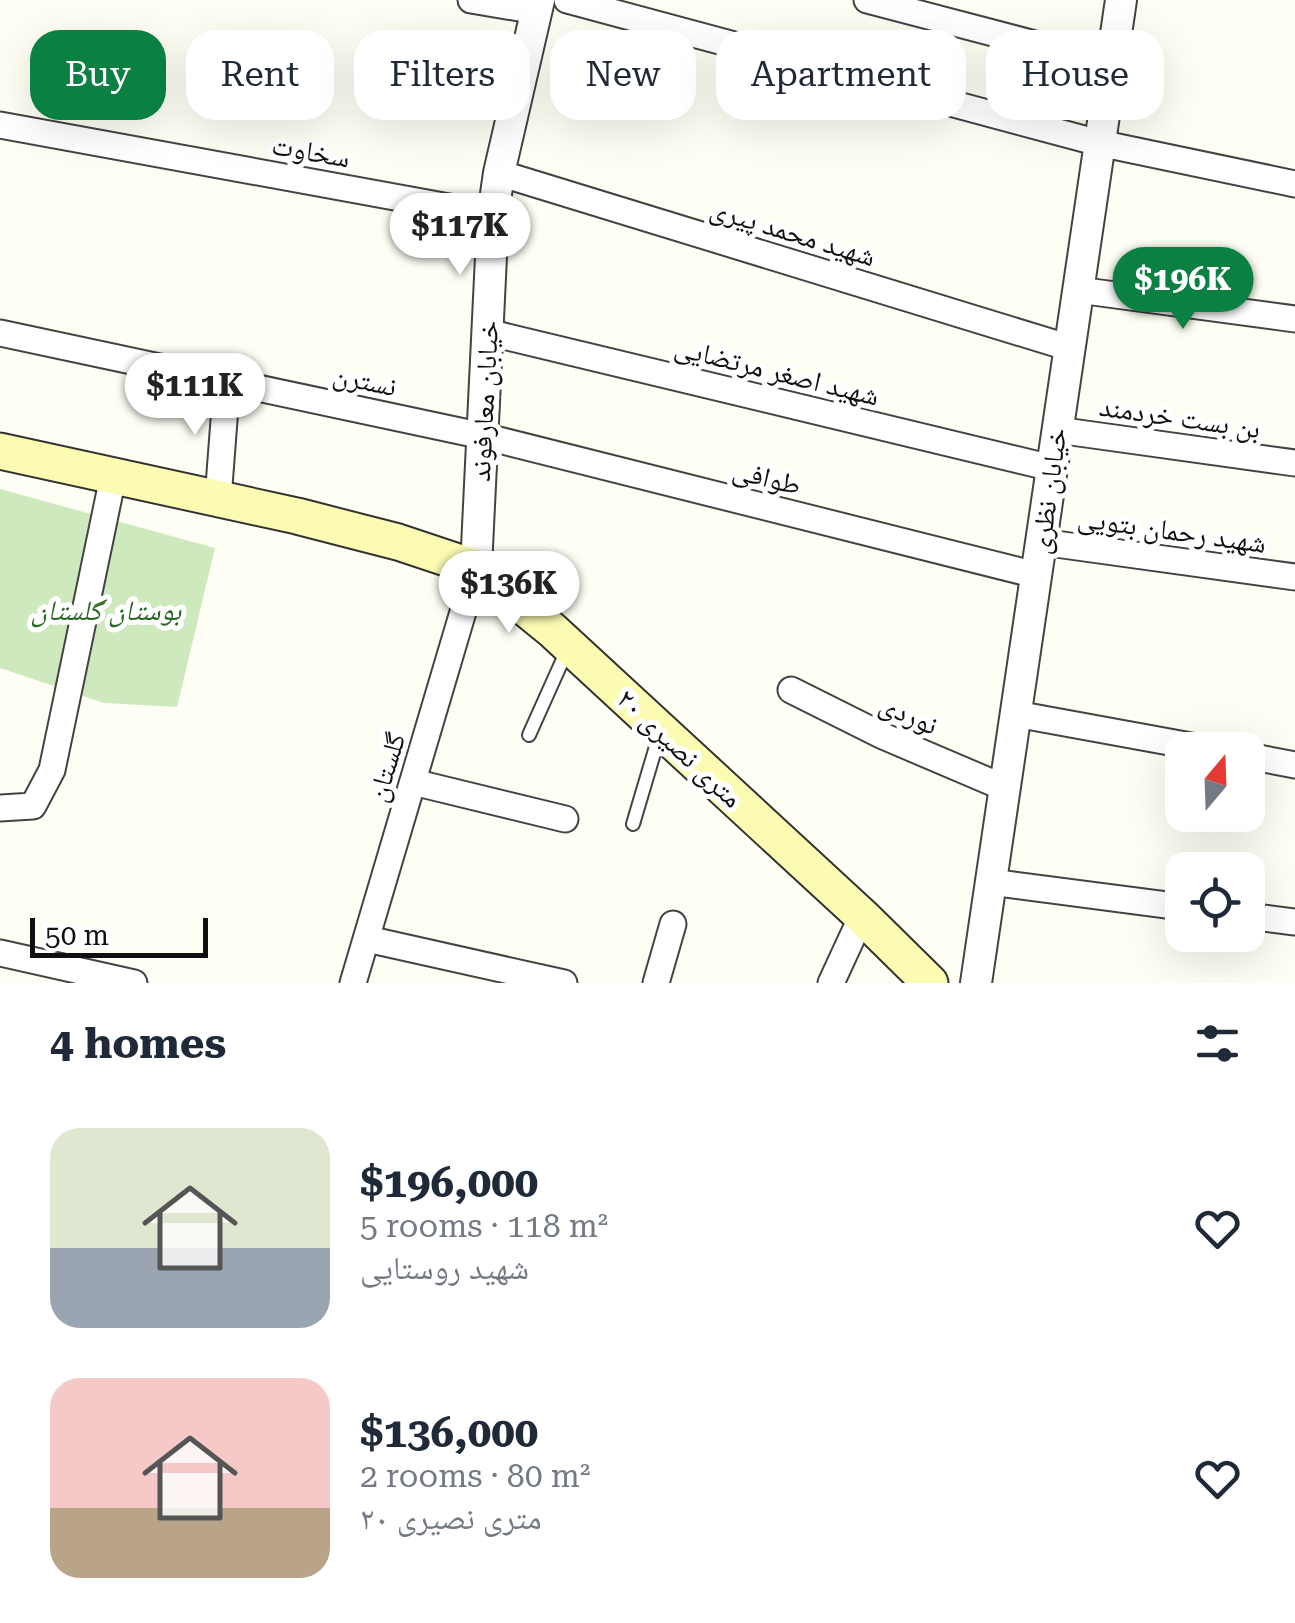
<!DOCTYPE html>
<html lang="en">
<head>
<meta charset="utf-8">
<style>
	:root { --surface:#fff; --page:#f6f6f7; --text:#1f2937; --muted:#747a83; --accent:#0b8043 }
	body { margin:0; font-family:"Roboto Serif","Noto Naskh Arabic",serif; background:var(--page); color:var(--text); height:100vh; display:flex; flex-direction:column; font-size:38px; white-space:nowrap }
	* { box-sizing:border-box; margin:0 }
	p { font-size:32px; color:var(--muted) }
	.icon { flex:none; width:55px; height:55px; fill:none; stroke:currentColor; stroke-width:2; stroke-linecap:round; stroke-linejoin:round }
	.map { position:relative; height:983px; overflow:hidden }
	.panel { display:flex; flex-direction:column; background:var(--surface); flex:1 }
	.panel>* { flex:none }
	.guide { position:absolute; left:30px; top:30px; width:1235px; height:90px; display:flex; gap:20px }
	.needle { width:65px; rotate:19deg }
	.controls { position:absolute; left:1165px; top:732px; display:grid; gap:20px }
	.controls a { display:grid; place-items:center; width:100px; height:100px; border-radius:20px; background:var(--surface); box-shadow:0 10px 40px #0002; font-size:50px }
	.scale { position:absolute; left:30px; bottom:25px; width:178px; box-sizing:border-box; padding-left:10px; border:5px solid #101010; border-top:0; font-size:28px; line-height:35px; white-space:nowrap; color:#101010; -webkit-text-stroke:8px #fff; paint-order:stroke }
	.price { position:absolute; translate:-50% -85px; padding:0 22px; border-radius:35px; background:#fff; color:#222; font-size:32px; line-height:65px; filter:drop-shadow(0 2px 5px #0008) }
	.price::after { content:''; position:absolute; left:50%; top:60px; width:30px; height:22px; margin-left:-15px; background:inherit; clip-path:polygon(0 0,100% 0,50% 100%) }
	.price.current { background:var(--accent); color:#fff }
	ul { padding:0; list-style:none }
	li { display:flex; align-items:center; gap:30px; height:250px; padding:0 50px }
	li span { display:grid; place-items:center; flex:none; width:280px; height:200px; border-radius:30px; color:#555 }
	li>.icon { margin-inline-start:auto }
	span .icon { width:120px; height:120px; fill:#fffc; stroke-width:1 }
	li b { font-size:42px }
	h2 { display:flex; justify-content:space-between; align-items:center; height:120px; padding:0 50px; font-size:42px }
	.chip { padding:0 35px; border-radius:30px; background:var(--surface); box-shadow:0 10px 40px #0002; font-size:35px; line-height:90px }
	.chip.current { background:var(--accent); color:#fff }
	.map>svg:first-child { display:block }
	.green { fill:#cfe9be }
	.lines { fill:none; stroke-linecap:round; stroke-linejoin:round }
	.service-casing { stroke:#434343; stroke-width:16 }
	.minor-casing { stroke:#434343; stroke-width:29 }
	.tertiary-casing { stroke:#434343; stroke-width:34 }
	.secondary-casing { stroke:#323232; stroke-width:39 }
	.service { stroke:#fff; stroke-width:12 }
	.minor { stroke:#fff; stroke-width:25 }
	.tertiary { stroke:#fff; stroke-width:30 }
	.secondary { stroke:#fbfbb2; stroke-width:35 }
	.labels { text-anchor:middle; stroke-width:10; stroke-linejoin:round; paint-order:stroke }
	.street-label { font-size:28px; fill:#101010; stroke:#fff }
	.park-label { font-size:28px; font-style:italic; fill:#286722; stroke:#fff }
</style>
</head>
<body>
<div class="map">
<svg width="1295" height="983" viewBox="0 0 1295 983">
	<rect width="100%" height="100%" fill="#fffef4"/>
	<polygon class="green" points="0,489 215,548 177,707 104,703 0,668"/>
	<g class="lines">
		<g class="service-casing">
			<g id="service">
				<polyline points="529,735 568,648"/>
				<polyline points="633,824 660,733"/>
			</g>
		</g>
		<g class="minor-casing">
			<g id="minor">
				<polyline points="471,0 537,11"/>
				<polyline points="567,0 1099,143 1295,184"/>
				<polyline points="867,0 1111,64"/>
				<polyline points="0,125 493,215"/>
				<polyline points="499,173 1070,348"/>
				<polyline points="1078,290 1295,319"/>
				<polyline points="487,332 1052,468"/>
				<polyline points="0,333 483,436 1036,575"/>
				<polyline points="1057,430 1295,463"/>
				<polyline points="218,499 227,381"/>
				<polyline points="1041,542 1295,577"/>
				<polyline points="791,690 883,736 1005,788"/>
				<polyline points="1016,714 1213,750"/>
				<polyline points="1248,756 1295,765"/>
				<polyline points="413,782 565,819"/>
				<polyline points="0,808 33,806 52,770 113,477"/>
				<polyline points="991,882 1182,907"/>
				<polyline points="1248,916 1295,922"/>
				<polyline points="367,939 564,983"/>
				<polyline points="0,953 134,983"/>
				<polyline points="353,983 476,568"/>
				<polyline points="656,983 673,924"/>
				<polyline points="831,983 862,916"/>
			</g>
		</g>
		<g class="tertiary-casing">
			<g id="tertiary">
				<polyline points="476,568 493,215 499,173 539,0"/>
				<polyline points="976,983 1121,0"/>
			</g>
		</g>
		<g class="secondary-casing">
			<polyline id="secondary" points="0,451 297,516 398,542 476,568 552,630 862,916 930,983"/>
		</g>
		<use href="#service" class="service"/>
		<use href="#minor" class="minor"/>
		<use href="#tertiary" class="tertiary"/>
		<use href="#secondary" class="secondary"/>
	</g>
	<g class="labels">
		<g class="street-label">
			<text transform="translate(311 151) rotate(10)" y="10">سخاوت</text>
			<text transform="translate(793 232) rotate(17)" y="10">شهید محمد پیری</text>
			<text transform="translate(777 371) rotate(14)" y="10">شهید اصغر مرتضایی</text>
			<text transform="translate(365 380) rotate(12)" y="10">نسترن</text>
			<text transform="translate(484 401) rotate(-87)" y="10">خیابان معارفوند</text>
			<text transform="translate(1180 417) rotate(8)" y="10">بن بست خردمند</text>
			<text transform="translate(767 477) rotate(14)" y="10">طوافی</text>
			<text transform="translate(1048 491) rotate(-82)" y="10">خیابان نظری</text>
			<text transform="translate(1172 530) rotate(8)" y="10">شهید رحمان بتویی</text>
			<text transform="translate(909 714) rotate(24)" y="10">نوردی</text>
			<text transform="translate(680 748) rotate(43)" y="10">۲۰ متری نصیری</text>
			<text transform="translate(386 767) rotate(-73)" y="10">گلستان</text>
		</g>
		<g class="park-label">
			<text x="106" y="620">بوستان گلستان</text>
		</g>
	</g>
</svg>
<div class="controls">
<a><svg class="needle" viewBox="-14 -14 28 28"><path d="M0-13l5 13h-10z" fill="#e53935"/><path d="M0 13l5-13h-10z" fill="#747a83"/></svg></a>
<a><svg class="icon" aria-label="locate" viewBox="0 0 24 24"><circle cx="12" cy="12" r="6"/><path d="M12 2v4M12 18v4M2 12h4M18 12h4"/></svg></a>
</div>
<div class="scale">50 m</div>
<b class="price" style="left:460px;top:278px">$117K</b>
<b class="price current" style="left:1183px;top:332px">$196K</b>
<b class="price" style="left:195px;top:438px">$111K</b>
<b class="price" style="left:509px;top:636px">$136K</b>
<div class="guide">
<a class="chip current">Buy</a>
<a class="chip">Rent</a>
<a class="chip">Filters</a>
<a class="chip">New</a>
<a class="chip">Apartment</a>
<a class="chip">House</a>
</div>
</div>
<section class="panel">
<h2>4 homes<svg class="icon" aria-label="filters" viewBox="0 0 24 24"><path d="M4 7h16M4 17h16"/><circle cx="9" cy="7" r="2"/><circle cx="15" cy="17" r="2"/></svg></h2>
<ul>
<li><span style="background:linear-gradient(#dfe7d0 60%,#9aa5b1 0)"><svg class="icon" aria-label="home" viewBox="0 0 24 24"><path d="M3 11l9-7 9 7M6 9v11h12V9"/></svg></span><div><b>$196,000</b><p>5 rooms · 118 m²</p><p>شهید روستایی</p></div><svg class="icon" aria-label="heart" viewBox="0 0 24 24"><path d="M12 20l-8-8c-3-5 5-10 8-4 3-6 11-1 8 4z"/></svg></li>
<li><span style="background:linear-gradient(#f6c9c9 65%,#b9a48a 0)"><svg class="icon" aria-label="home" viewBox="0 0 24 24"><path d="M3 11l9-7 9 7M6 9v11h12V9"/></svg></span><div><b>$136,000</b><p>2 rooms · 80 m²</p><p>۲۰ متری نصیری</p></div><svg class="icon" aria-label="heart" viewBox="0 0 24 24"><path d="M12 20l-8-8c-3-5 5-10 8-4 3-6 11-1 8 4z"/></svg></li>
</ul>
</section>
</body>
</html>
